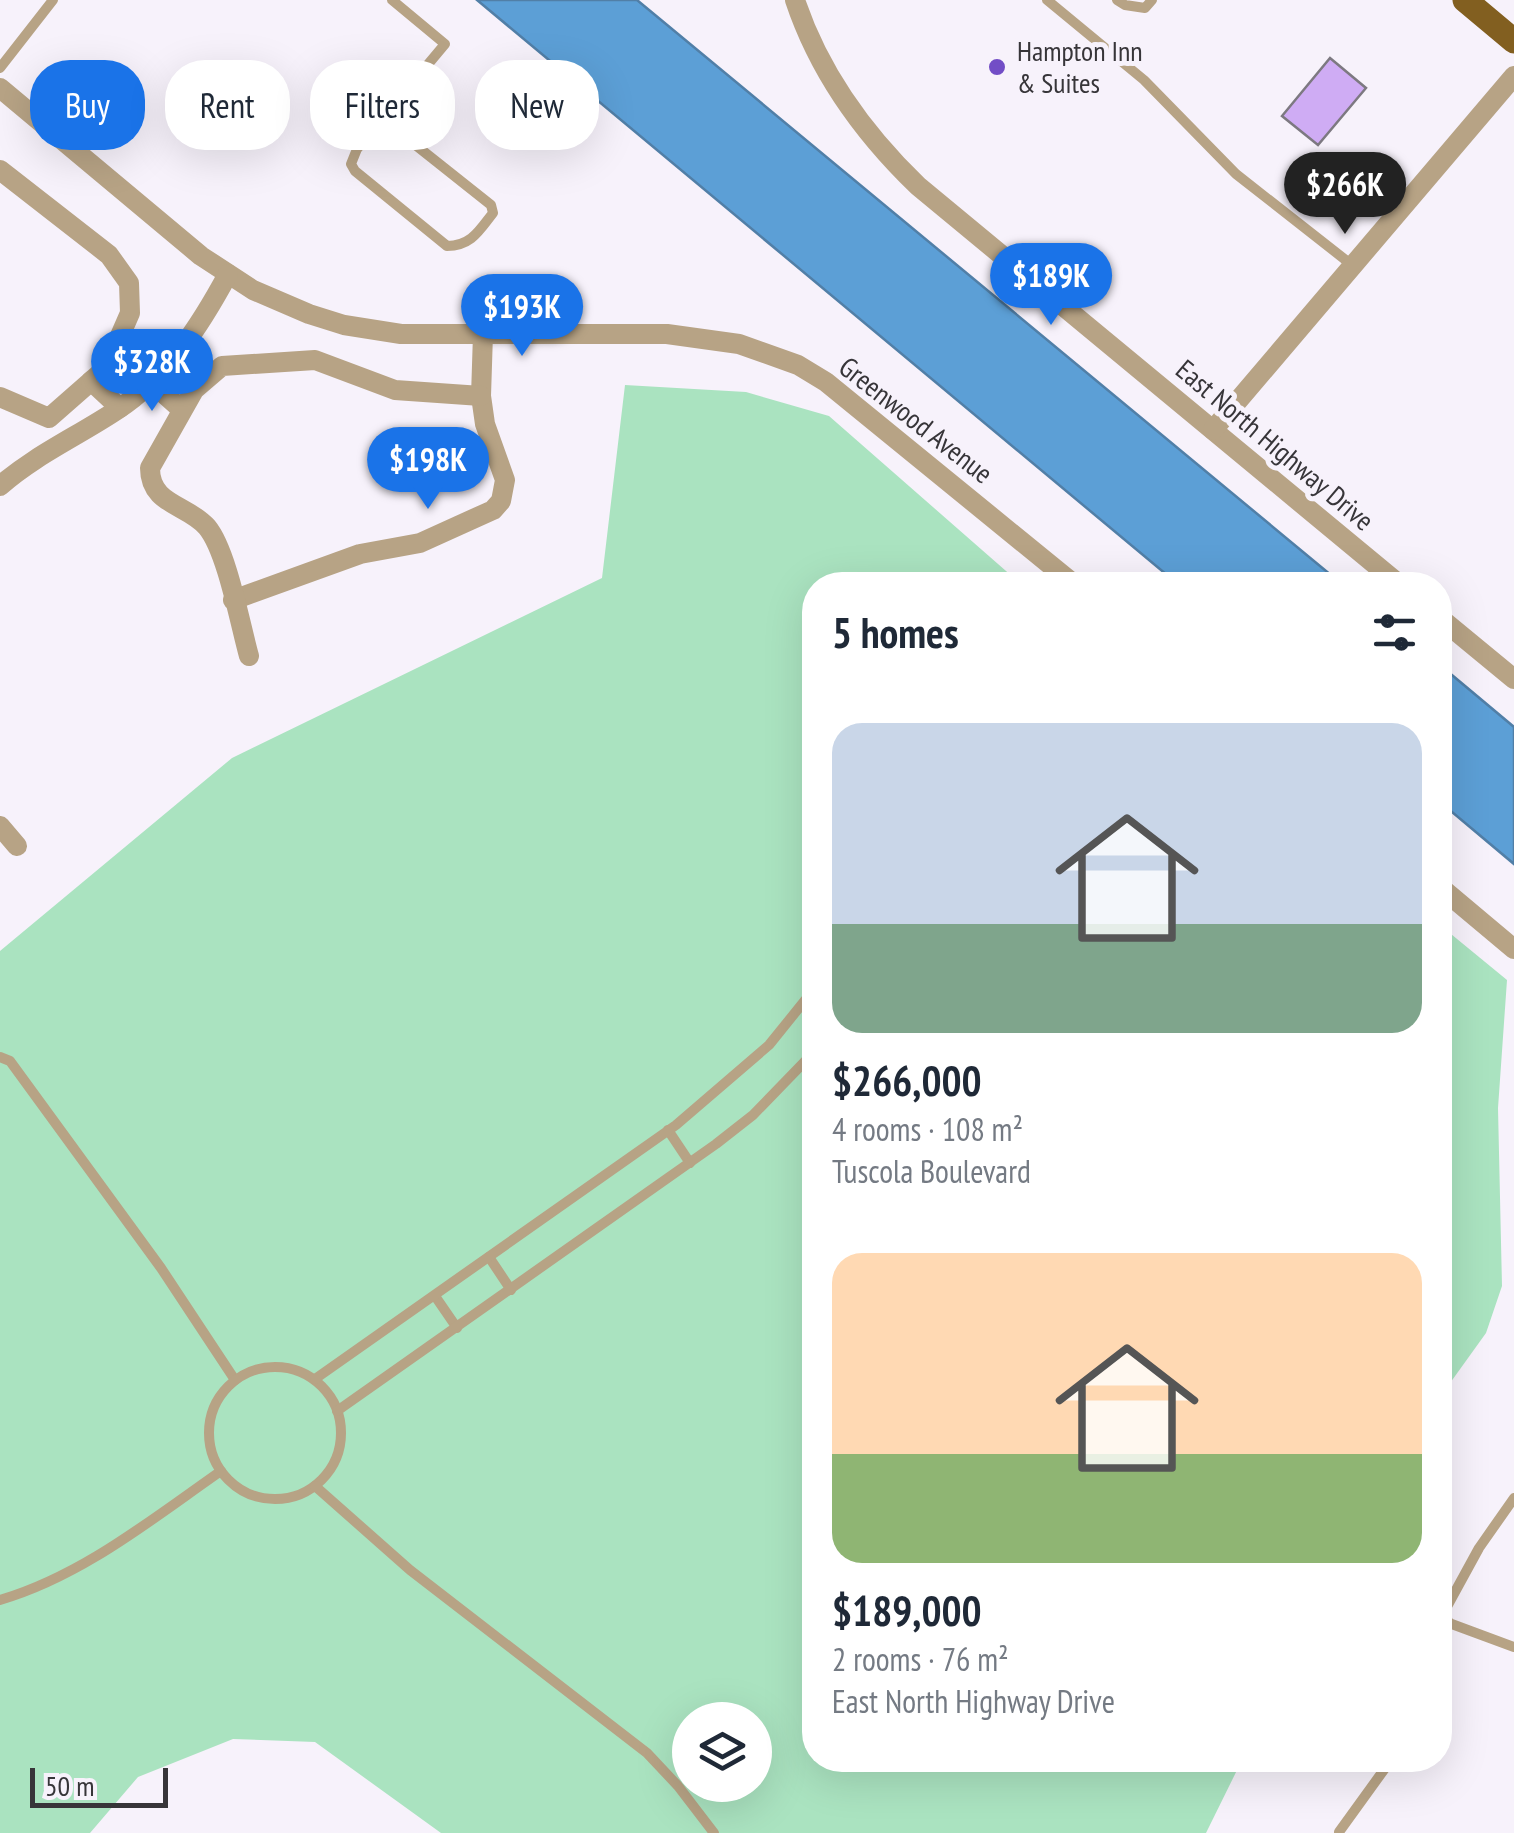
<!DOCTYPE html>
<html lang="en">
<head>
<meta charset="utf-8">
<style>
	:root { --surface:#fff; --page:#f2f2f3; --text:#1f2937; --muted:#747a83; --accent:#1a73e8 }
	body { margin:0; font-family:"PT Sans Narrow",sans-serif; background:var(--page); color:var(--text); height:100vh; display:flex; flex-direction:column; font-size:38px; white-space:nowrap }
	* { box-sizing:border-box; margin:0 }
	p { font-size:32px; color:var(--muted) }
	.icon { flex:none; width:55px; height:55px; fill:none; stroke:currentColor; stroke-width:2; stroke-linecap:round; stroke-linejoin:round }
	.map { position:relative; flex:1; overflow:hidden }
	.panel { position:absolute; left:802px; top:572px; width:650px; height:1200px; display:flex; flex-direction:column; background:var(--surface); border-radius:40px; box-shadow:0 10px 40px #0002 }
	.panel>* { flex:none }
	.top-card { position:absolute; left:30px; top:60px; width:622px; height:90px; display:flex; gap:20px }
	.buttons { position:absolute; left:672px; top:1702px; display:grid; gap:20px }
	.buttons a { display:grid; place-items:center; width:100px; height:100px; border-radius:50%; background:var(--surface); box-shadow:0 10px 40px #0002; font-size:50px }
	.scale { position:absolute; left:30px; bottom:25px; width:138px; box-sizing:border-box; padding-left:10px; border:5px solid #373539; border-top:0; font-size:28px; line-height:35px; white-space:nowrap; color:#373539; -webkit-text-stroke:8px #f7f2fb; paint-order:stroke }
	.price { position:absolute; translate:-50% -85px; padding:0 22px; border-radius:35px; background:var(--accent); color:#fff; font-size:32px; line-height:65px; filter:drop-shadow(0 2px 5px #0008) }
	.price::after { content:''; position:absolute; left:50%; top:60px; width:30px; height:22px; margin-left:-15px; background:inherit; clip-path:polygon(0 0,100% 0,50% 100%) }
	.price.active { background:#222; color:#fff }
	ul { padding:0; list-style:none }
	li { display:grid; align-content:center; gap:20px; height:530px; padding:0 30px }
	li span { display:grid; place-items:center; height:310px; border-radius:30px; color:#555 }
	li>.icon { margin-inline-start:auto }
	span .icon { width:180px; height:180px; fill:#fffc; stroke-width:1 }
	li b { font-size:42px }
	h2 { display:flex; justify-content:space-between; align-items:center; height:120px; padding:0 30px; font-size:42px }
	.chip { padding:0 35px; border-radius:40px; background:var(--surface); box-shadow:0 10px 40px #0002; font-size:35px; line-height:90px }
	.chip.active { background:var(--accent); color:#fff }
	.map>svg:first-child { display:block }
	.green { fill:#aae3c0; fill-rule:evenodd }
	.water { fill:#5c9fd6; stroke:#517fa7; stroke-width:2.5 }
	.building { fill:#cfacf4; stroke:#7d7981; stroke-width:2.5 }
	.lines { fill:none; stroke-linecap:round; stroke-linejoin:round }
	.service { stroke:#b7a385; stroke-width:10 }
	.minor { stroke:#b7a385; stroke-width:20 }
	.primary { stroke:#825f20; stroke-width:25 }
	.poi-dot { fill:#724dc6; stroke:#f7f2fb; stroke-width:4 }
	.labels { text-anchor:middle; stroke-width:10; stroke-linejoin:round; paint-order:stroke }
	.poi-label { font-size:28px; fill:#373539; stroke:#f7f2fb; text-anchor:start }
	.street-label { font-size:28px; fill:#373539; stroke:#f7f2fb }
</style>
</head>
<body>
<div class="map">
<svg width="1514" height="1833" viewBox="0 0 1514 1833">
	<rect width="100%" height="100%" fill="#f7f2fb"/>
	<g class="green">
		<path d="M625 385 746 392 829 416 1022 585H815V1760H1242L1206 1833H441L315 1742 233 1739 138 1777 90 1833H0V951L232 758 602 578ZM690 1720H755V1785H690Z"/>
		<polygon points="1440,925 1507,980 1498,1108 1502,1286 1486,1333 1440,1397"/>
	</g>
	<g class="water">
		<polygon points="477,0 637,0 1343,585 1179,585"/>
		<polygon points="1440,665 1514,727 1514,864 1440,802"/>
	</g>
	<polygon class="building" points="1330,58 1366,88 1318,145 1282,116"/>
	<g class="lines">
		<g class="service">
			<polyline points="1047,0 1144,80 1236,174 1352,265"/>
			<polyline points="1117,0 1125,5 1145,8 1152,0"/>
			<polyline points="0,68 53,0"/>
			<path d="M384 120 491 205 493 213C479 231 471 246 447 246L355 171 351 164 357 149 445 44 392 0"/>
			<polyline points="0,1057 10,1061 161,1268 235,1380"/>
			<polyline points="668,1130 690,1163"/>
			<polyline points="489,1257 511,1290"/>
			<polyline points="435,1296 457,1328"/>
			<circle cx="275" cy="1433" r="66"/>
			<polyline points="315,1379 676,1125 769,1045 815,988"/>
			<polyline points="337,1411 716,1144 753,1115 815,1051"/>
			<polyline points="315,1486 410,1570 647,1753 678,1786 714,1833"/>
			<polyline points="1514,1498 1479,1548 1444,1612 1449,1623 1514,1647"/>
			<path d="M0 1600C82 1576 152 1519 221 1471"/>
			<polyline points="1339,1832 1391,1760"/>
		</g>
		<g class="minor">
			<path d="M795 0C819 72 864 134 918 186L1400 585"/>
			<polyline points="0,88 201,256 253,290 309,314 344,325 401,334 667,334 739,344 798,365 826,382 1075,585"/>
			<polyline points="0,170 109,255 129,283 130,313 106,368 49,418 0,397"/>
			<polyline points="91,381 120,408"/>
			<polyline points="152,383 181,409"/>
			<polyline points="1213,430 1514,76"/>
			<path d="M0 486C35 455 78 436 117 410 167 377 200 326 228 274"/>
			<polyline points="233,600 360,554 420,543 493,510 501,501 505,480 485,424 481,396 483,334"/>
			<polyline points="1440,618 1514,679"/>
			<path d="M249 656C240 624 227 551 207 527 187 504 150 505 150 468L194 390 222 366 315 360 395 390 481 396"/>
			<polyline points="0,826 17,846"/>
			<polyline points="1440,887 1514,949"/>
		</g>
		<polyline class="primary" points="1465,0 1514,41"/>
	</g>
	<circle class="poi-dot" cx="997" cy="67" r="10"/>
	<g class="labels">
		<g class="poi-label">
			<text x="1017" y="61">Hampton Inn<tspan x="1017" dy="32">&amp; Suites</tspan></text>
		</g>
		<g class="street-label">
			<text transform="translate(916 420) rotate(38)" y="10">Greenwood Avenue</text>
			<text transform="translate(1275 445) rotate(40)" y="10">East North Highway Drive</text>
		</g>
	</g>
</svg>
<div class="buttons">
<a><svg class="icon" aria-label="layers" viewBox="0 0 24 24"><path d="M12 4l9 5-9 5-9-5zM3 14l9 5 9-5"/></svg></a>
</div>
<div class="scale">50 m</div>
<b class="price active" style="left:1345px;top:237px">$266K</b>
<b class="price" style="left:1051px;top:328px">$189K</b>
<b class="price" style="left:522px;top:359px">$193K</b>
<b class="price" style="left:152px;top:414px">$328K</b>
<b class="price" style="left:428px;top:512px">$198K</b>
<div class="top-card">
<a class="chip active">Buy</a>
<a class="chip">Rent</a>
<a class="chip">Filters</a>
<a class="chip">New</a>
</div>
<section class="panel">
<h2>5 homes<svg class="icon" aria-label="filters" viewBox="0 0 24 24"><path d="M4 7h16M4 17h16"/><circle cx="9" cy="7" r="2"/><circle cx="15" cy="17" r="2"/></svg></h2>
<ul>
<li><span style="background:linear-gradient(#c9d6e8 65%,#7fa58c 0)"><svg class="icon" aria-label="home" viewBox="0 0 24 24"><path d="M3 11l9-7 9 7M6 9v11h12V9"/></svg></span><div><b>$266,000</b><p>4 rooms · 108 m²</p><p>Tuscola Boulevard</p></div></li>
<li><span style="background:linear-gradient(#ffd9b3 65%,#8fb573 0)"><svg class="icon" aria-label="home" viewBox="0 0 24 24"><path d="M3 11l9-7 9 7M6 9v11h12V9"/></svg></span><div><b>$189,000</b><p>2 rooms · 76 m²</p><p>East North Highway Drive</p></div></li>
</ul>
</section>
</div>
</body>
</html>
